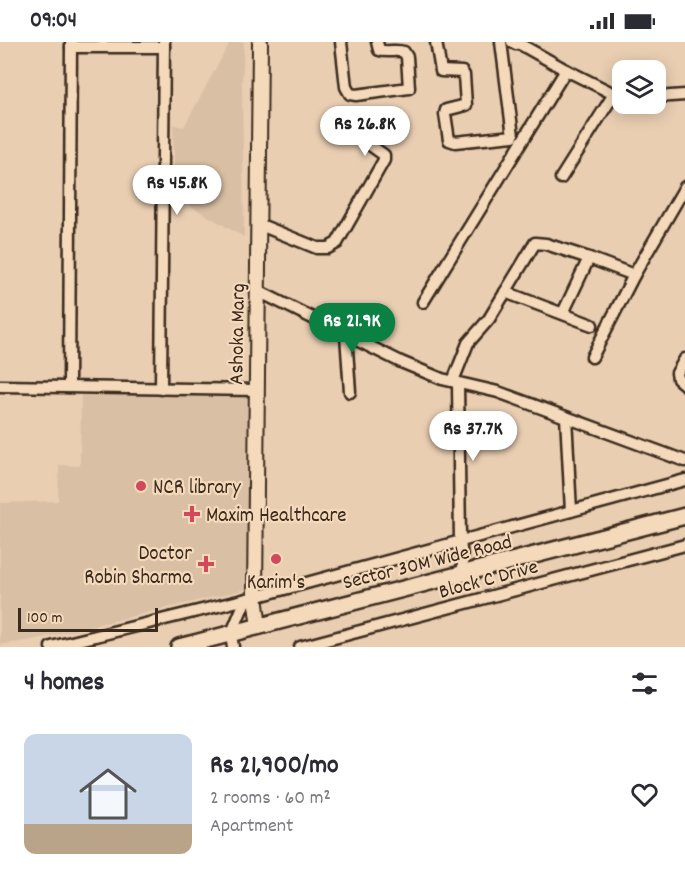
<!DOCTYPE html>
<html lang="en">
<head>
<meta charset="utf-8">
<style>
	:root { --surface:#fff; --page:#f7f7f7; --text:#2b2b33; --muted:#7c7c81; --line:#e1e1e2; --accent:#0b8043 }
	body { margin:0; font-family:Dekko,sans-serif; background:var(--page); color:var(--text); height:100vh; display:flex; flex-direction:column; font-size:22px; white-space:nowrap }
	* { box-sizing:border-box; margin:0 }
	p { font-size:20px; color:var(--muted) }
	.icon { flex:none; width:33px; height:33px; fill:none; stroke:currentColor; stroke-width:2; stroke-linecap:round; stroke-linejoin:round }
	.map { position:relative; height:605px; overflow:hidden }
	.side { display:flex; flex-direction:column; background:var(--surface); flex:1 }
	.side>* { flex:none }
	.buttons { position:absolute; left:612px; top:18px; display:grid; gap:12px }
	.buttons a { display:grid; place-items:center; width:54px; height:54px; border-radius:12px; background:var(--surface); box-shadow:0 3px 15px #0003; font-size:30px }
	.scale { position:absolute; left:18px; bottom:15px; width:140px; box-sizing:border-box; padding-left:6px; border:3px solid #3b2a1e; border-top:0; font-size:16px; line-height:21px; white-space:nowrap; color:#3b2a1e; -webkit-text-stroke:4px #f4d9bb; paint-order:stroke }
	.price { position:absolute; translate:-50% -51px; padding:0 14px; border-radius:21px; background:#fff; color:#222; font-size:20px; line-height:39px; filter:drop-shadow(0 2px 3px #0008) }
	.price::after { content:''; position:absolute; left:50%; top:36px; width:18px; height:14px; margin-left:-9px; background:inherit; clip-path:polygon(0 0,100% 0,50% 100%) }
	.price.current { background:var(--accent); color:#fff }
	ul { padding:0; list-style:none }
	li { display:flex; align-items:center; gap:18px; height:150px; padding:0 24px }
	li+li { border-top:2px solid var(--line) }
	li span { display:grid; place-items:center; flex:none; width:168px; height:120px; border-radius:12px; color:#555 }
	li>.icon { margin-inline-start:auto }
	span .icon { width:72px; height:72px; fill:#fffc; stroke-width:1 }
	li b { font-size:26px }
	h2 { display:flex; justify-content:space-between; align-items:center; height:72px; padding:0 24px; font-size:26px }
	.status { display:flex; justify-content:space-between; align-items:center; height:42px; padding:0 30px; background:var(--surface); direction:ltr }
	.status svg { height:16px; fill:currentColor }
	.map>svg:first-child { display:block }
	.built { fill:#d9bfa4 }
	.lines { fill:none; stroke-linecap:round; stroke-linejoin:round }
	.minor-casing { stroke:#3b2a1e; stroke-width:15 }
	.tertiary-casing { stroke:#3b2a1e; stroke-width:18 }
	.secondary-casing { stroke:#3b2a1e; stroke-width:20 }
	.minor { stroke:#f4d9bb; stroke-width:10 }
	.tertiary { stroke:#f4d9bb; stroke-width:14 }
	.secondary { stroke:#f4d9bb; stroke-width:15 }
	.poi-dot { fill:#d1495b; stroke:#f4d9bb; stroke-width:2 }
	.labels { text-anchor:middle; stroke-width:4.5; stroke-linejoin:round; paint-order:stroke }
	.street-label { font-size:21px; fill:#3b2a1e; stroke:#f4d9bb }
	.poi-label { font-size:21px; fill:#3b2a1e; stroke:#f4d9bb; text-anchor:start }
</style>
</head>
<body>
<div class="status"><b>09:04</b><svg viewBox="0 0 49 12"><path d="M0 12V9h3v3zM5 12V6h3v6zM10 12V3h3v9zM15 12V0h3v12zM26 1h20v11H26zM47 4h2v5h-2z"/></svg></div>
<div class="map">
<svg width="685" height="605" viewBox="0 0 685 605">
	<rect width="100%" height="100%" fill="#e9ceb2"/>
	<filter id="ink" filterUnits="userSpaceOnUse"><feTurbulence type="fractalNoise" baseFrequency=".0167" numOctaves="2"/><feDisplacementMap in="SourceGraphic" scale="12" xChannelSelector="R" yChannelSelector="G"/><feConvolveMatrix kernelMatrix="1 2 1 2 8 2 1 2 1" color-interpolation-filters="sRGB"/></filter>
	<g filter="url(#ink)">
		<g class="built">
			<polygon points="230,0 244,0 242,43 244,195 175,155 173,83 184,85"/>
			<polygon points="248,352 247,547 37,597 0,603 0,461 58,459 59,423 80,424 81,353"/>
		</g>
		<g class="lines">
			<g class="minor-casing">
				<g id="minor">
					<path d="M341 0 346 45 350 52 356 53 409 46 407 15 404 10C396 7 388 11 379 8L377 0"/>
					<polyline points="436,0 441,29 462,30 464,33 466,63 446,68 445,72 449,98 455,100 513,94 501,0"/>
					<polyline points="512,0 516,2 518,1 566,28 614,52 622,53"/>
					<polyline points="71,5 164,5"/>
					<polyline points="656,55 685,53"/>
					<polyline points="561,136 614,52"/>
					<polyline points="258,182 317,206 328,206 337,201 384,118 384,113 356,93"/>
					<polyline points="258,249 401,320 442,337 498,350 685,419"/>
					<polyline points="505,250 592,283"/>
					<polyline points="423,260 566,28"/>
					<polyline points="563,271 589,216 634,233"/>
					<polyline points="346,293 350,350"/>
					<polyline points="592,315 634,233 685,145"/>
					<polyline points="685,317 677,331 678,337 685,343"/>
					<polyline points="453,339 468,301 489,277 535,201 546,202 589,216"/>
					<polyline points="458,341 460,499 464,532"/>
					<polyline points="0,344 256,348"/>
					<polyline points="69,345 71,0"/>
					<polyline points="161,347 164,0"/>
					<polyline points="566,375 571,469"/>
					<polyline points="51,605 255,555 685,438"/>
					<polyline points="233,605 231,593 246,557"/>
					<polyline points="300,605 685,503"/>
				</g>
			</g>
			<g class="tertiary-casing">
				<polyline id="tertiary" points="259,585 255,555 260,0"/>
			</g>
			<g class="secondary-casing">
				<polyline id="secondary" points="179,605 685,474"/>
			</g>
			<use href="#minor" class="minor"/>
			<use href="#tertiary" class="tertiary"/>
			<use href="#secondary" class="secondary"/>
		</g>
	</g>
	<g class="poi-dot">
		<circle cx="141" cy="444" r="6"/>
		<path d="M189 463h6v6h6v6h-6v6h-6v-6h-6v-6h6z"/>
		<circle cx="276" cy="517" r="6"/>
		<path d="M203 513h6v6h6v6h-6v6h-6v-6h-6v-6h6z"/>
	</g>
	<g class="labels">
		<g class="street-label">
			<text transform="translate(236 292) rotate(-89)" y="7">Ashoka Marg</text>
			<text transform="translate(427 519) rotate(-14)" y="7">Sector 30M Wide Road</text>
			<text transform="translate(488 536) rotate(-15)" y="7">Block C Drive</text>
		</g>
		<g class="poi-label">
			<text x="153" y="451">NCR library</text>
			<text x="206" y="479">Maxim Healthcare</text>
			<text x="192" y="517" text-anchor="end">Doctor<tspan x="192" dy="24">Robin Sharma</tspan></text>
			<text x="276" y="546" text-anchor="middle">Karim's</text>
		</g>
	</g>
</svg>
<div class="buttons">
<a><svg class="icon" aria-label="layers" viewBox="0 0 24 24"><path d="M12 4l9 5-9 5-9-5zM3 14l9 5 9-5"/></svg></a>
</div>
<div class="scale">100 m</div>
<b class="price" style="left:365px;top:115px">Rs 26.8K</b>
<b class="price" style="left:177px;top:174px">Rs 45.8K</b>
<b class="price current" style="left:352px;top:312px">Rs 21.9K</b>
<b class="price" style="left:473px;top:420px">Rs 37.7K</b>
</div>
<section class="side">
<h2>4 homes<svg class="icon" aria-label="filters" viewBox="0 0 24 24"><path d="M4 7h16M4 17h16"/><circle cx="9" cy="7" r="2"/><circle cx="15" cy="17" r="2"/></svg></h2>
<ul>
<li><span style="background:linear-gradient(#c9d6e8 75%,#b9a48a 0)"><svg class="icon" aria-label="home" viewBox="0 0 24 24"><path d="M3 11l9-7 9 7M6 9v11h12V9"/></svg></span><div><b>Rs 21,900/mo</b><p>2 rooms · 60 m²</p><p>Apartment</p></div><svg class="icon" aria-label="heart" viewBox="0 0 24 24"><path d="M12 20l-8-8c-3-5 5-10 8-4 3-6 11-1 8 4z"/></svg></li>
</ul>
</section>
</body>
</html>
